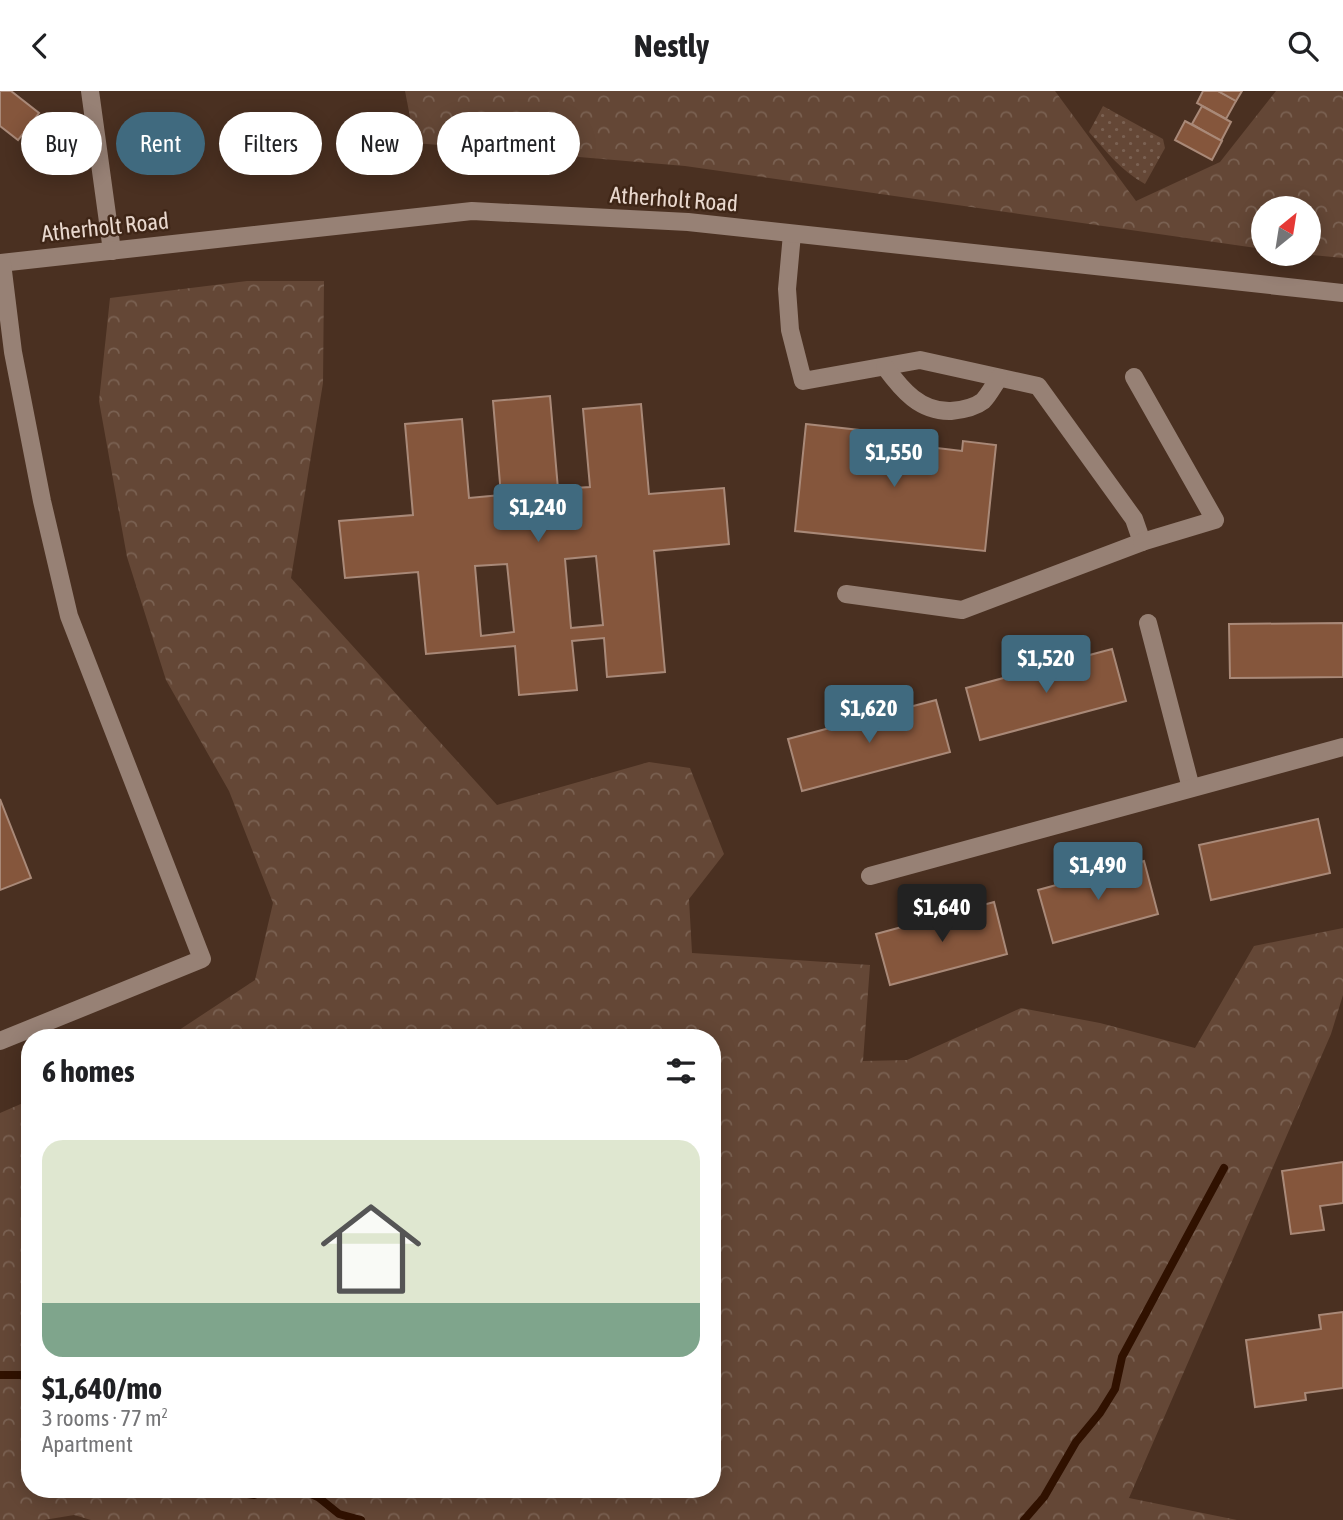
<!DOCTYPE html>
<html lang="en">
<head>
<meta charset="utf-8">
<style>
	:root { --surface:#fff; --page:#f2f2f2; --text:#202124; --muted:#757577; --accent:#406a7f }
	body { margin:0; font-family:"Asap Condensed",sans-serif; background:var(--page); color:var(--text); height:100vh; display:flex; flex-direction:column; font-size:26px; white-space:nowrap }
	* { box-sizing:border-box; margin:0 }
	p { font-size:23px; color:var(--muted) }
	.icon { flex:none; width:38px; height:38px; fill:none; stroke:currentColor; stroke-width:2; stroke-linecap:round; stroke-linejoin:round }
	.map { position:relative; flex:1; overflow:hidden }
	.details { position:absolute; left:21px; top:938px; width:700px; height:469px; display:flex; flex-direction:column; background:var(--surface); border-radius:28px; box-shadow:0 4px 18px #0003 }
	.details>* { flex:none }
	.banner { position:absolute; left:21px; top:21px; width:700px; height:63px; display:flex; gap:14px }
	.needle { width:46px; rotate:30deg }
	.fabs { position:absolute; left:1251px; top:105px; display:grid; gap:14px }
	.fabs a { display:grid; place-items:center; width:70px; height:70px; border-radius:50%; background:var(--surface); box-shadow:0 4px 18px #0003; font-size:35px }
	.price { position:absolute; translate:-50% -60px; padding:0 16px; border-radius:7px; background:var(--accent); color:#fff; font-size:23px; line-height:46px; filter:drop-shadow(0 2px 4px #0008) }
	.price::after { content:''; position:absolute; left:50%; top:42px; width:21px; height:16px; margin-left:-10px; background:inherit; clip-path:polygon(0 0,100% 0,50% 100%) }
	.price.selected { background:#222; color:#fff }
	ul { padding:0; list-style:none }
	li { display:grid; align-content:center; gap:14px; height:371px; padding:0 21px }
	li span { display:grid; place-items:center; height:217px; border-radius:21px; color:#555 }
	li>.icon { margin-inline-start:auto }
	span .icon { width:126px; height:126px; fill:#fffc; stroke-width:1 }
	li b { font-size:30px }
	h2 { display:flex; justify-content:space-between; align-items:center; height:84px; padding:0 21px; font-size:30px }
	.tag { padding:0 24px; border-radius:32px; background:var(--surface); box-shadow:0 4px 18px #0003; font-size:24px; line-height:63px }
	.tag.selected { background:var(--accent); color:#fff }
	header { display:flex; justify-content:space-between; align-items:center; height:91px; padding:0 21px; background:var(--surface); font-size:32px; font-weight:700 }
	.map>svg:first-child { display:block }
	.grass { fill:url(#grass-dots) }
	.forest { fill:url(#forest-crowns) }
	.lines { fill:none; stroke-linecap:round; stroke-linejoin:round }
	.stream { stroke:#301100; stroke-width:8 }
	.building { fill:#85563c; stroke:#a98978; stroke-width:2; fill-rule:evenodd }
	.minor { stroke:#978175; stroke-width:18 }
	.labels { text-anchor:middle; stroke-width:5; stroke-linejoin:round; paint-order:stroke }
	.street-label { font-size:23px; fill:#e9d8ce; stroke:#3f2617 }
</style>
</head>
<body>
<header><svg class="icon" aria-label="back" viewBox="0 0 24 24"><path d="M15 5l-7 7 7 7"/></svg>Nestly<svg class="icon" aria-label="search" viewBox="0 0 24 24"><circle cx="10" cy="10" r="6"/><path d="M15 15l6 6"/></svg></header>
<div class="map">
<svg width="1343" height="1429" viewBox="0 0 1343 1429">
	<defs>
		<pattern id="grass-dots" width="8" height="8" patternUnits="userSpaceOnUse" patternTransform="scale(1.75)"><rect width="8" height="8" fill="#644736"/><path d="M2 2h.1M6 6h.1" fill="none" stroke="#7a6152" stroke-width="1.8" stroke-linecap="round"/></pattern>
		<pattern id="forest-crowns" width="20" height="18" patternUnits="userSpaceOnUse" patternTransform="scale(1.75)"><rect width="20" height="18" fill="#644736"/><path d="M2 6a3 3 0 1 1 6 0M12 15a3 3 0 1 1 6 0" fill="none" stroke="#7a6152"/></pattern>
	</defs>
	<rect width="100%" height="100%" fill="#4a3021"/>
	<path class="grass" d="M1103 15 1163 48 1165 57 1145 93C1121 80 1106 60 1089 41Z"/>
	<g class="forest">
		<polygon points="405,0 1055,0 1136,110 1220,71 1276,0 1343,0 1343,167 1302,163 1309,163 1309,117 1264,117 1263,158 685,75 415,52"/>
		<polygon points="247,190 324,190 323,292 291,487 497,714 649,671 690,677 724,763 689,808 692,862 870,874 863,970 907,969 1021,917 1100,932 1195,957 1254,855 1343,837 1343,904 1331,943 1129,1407 1237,1429 91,1429 74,1424 44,1429 0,1429 0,1022 30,1009 30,1398 712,1398 712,947 167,947 255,889 273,812 229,700 166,589 127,466 99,310 110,207"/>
	</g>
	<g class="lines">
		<g class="stream">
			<polyline points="0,1284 23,1284 30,1300"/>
			<polyline points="215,1398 254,1404 269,1398"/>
			<polyline points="300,1398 318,1406 339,1423 361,1429"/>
			<polyline points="1024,1429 1044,1406 1076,1351 1100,1322 1115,1298 1122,1266 1224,1077"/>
		</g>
	</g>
	<g class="building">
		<polygon points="0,0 11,0 39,22 18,49 0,35"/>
		<polygon points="1203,0 1218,0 1236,10 1226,28 1197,12"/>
		<polygon points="1218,0 1242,0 1236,10"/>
		<polygon points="1202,15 1231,31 1221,50 1192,33"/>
		<polygon points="1185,30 1222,50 1212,69 1175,49"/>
		<path d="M550 305 558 398 590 396 583 318 641 313 649 403 724 397 729 453 654 460 665 581 607 586 604 547 572 550 577 599 519 604 515 555 426 563 418 481 345 487 339 430 413 424 405 333 462 328 469 407 501 404 493 310ZM596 465 603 534 571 537 565 468ZM507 473 514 541 481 545 475 475Z"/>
		<polygon points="806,333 904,344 903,353 962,360 963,350 996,354 985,460 795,440"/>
		<polygon points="1343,532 1343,586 1230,587 1229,533"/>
		<polygon points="1112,558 1126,610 980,649 966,597"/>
		<polygon points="936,609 950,661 802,700 788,648"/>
		<polygon points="0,708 31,787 0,799"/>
		<polygon points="1318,728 1330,782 1211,809 1199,754"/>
		<polygon points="1144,770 1158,823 1053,852 1038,799"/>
		<polygon points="994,811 1007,863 890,894 876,843"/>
		<polygon points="1343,1071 1343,1112 1320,1115 1324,1139 1291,1143 1282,1080"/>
		<polygon points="1343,1221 1343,1297 1305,1302 1306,1309 1255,1316 1246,1249 1321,1238 1319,1224"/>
	</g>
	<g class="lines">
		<g class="minor">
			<polyline points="90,0 112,160"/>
			<polyline points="792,143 787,198 790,239 803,290 920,269 1038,295 1134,428 1142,451 962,519 846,503"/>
			<polyline points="0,172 472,120 688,131 1343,202"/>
			<path d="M885 276C902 299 920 321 951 320 962 319 974 317 983 310 989 304 994 294 999 287"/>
			<polyline points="1134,286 1215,429 1142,451"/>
			<polyline points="1148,532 1191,697"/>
			<polyline points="870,785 1343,656"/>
			<polyline points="0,950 202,868 69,525 42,410 13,261 2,172"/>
		</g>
	</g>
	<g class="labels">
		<g class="street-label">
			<text transform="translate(674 108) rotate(4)" y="8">Atherholt Road</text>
			<text transform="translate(105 136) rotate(-6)" y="8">Atherholt Road</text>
		</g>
	</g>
</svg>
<div class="fabs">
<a><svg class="needle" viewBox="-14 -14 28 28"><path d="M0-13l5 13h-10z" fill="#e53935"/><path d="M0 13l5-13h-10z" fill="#757577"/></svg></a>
</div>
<b class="price" style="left:894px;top:398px">$1,550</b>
<b class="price" style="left:538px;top:453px">$1,240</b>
<b class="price" style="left:1046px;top:604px">$1,520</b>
<b class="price" style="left:869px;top:654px">$1,620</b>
<b class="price" style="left:1098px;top:811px">$1,490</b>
<b class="price selected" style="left:942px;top:853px">$1,640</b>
<div class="banner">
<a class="tag">Buy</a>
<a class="tag selected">Rent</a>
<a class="tag">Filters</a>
<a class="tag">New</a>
<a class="tag">Apartment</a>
</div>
<section class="details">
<h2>6 homes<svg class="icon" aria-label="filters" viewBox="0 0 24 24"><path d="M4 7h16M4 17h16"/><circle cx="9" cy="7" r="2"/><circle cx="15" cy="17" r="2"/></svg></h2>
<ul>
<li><span style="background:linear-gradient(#dfe7d0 75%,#7fa58c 0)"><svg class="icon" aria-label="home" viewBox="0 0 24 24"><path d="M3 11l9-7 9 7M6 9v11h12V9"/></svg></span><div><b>$1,640/mo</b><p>3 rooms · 77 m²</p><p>Apartment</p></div></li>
</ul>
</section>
</div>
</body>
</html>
